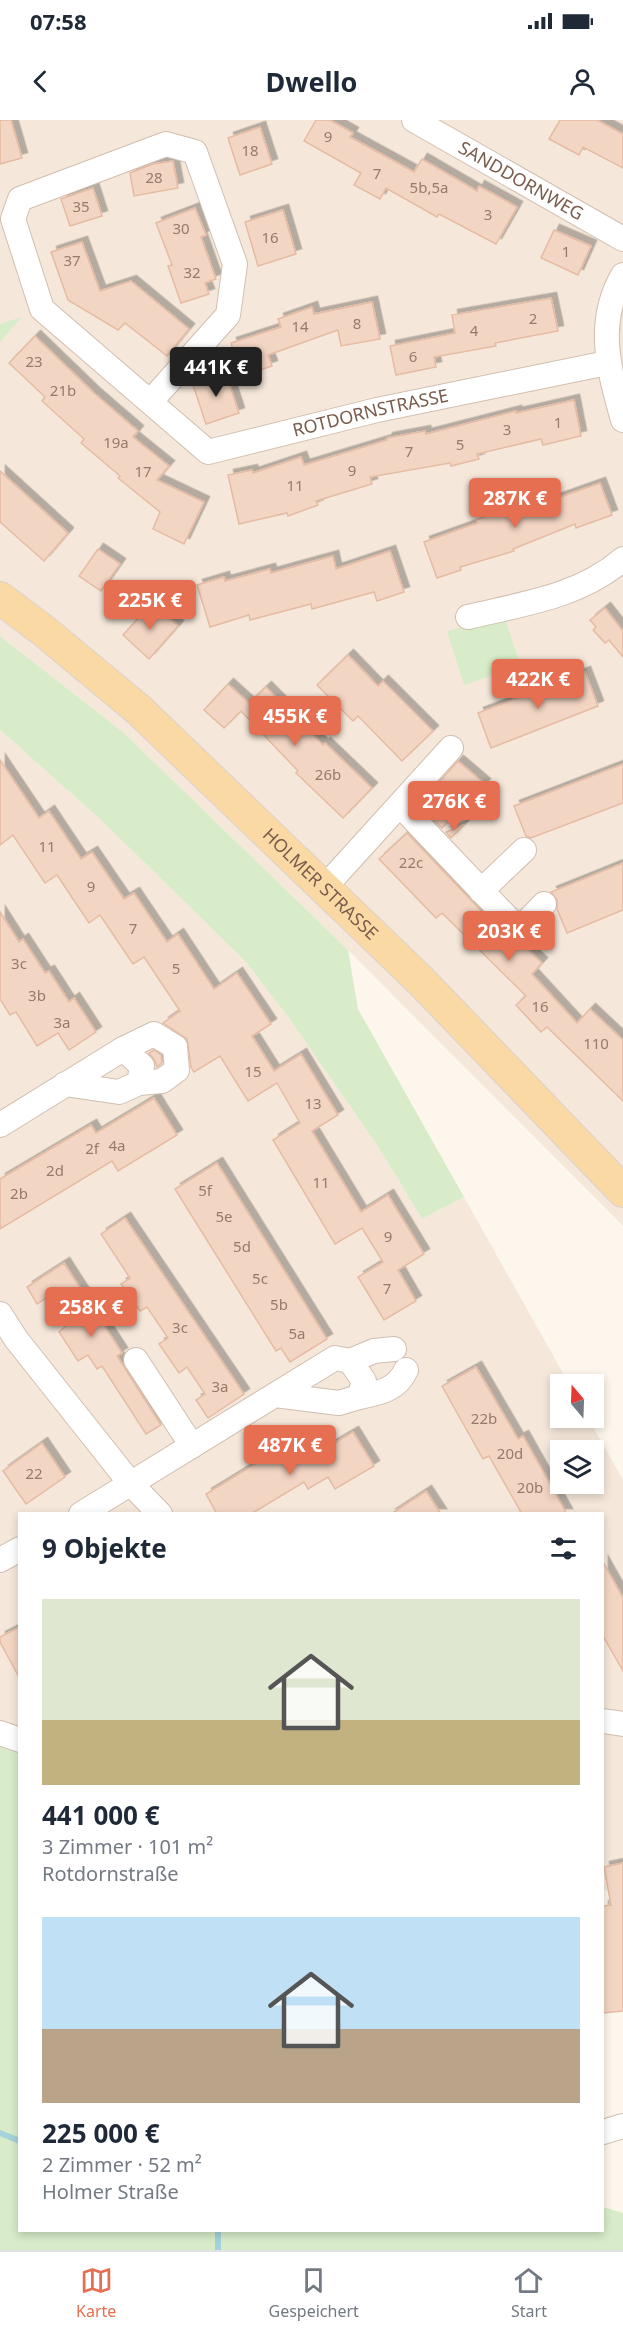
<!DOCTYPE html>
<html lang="de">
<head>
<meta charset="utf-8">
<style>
	:root { --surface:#fff; --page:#f2f2f3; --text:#1f2937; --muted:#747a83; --line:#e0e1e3; --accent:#e76f51 }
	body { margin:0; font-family:"Noto Sans",sans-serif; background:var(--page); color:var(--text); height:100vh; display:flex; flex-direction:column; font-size:22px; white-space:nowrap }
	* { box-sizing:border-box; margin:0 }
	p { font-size:20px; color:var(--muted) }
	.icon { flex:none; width:33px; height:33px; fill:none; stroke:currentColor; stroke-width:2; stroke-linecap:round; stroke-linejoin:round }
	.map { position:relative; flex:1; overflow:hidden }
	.drawer { position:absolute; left:18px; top:1392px; width:586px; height:720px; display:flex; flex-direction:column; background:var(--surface); border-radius:0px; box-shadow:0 3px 9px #0003 }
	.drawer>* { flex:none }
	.needle { width:39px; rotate:341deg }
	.buttons { position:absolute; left:550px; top:1254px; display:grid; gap:12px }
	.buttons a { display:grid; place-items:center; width:54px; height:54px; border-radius:0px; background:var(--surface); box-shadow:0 3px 9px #0003; font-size:30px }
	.price { position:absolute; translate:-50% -51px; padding:0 14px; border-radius:6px; background:var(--accent); color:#fff; font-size:20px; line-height:39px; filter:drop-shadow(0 2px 3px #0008) }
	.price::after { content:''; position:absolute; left:50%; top:36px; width:18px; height:14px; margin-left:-9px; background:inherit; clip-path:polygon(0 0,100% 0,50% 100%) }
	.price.selected { background:#222; color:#fff }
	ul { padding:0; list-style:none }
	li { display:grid; align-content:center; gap:12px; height:318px; padding:0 24px }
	li span { display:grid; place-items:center; height:186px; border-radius:0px; color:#555 }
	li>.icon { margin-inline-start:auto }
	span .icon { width:108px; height:108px; fill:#fffc; stroke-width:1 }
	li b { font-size:26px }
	h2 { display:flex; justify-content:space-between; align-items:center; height:72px; padding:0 24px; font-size:26px }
	.status { display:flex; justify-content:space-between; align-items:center; height:42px; padding:0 30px; background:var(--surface); direction:ltr }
	.status svg { height:16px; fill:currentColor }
	header { display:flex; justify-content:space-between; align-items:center; height:78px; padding:0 24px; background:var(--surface); font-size:27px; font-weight:700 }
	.tab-bar { display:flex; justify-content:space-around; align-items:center; height:84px; border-top:2px solid var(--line); background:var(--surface); font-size:16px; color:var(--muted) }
	.tab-bar a { display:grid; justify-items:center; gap:3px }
	.tab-bar .selected { color:var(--accent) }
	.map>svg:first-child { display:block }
	.residential { fill:#f5e8da; fill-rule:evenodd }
	.green { fill:#d8ecc9 }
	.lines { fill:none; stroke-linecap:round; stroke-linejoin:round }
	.stream { stroke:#a5d3da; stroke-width:6 }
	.building { fill:#f3d5c3; stroke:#e6bba3; stroke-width:1.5; filter:url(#shadow) }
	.minor-casing { stroke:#d1beb0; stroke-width:26 }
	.major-casing { stroke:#dad1cd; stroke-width:34 }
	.minor { stroke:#fff; stroke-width:24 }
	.major { stroke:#fbd9a5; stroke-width:32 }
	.labels { text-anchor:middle; stroke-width:5; stroke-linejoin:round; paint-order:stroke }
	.number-label { font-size:15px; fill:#987a6a }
	.street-label { font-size:18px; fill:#7a5c4d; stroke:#fffaf3 }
</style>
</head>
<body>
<div class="status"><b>07:58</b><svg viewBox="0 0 49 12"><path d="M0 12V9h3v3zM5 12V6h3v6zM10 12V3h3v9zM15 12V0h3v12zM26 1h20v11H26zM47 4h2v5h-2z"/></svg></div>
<header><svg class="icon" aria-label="back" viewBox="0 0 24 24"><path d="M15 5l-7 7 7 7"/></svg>Dwello<svg class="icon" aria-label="person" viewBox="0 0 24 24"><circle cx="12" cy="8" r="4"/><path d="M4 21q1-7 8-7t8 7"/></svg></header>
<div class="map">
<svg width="623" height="2130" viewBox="0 0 623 2130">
	<defs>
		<filter id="shadow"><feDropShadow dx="5.5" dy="-5.5" stdDeviation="0" flood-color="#0004"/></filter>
	</defs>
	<rect width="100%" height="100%" fill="#fdf6ec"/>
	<g class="residential">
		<polygon points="0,0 623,0 623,1106 348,830 124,613 0,516"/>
		<path d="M0 610 100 699 245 841 289 898 379 1028 422 1099 464 1077 569 1264H561V1298H588L623 1360V1769L603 1771V1394H20L19 1625 0 1615ZM561 1330H594V1364H561Z"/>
	</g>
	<g class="green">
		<polygon points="22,197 0,222 0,204"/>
		<polygon points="504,497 521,546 464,565 447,511"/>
		<polygon points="0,516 124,613 348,830 358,889 464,1077 422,1099 379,1028 289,898 245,841 100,699 0,610"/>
		<polygon points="0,1621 20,1628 20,2110 603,2110 603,2087 623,2093 623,2130 0,2130"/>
	</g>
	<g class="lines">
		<g class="stream">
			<polyline points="0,2013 20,2021"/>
			<polyline points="218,2110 218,2130"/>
		</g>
	</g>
	<g class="building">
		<polygon points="0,0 11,0 22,38 0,44"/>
		<polygon points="316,0 330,0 353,13 350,17 414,52 422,39 477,71 479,66 517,87 496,124 439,94 437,97 386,68 380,79 354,65 361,53 304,21"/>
		<polygon points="560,0 597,0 623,14 623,48 583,27 579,35 549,19"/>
		<polygon points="260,7 272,44 240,55 228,18"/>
		<polygon points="173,41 178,68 134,76 130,53 153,44"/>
		<polygon points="93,68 102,96 70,106 61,79"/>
		<polygon points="195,88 206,115 201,117 216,159 205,163 209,174 181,183 168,146 172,145 156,103"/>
		<polygon points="283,90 296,134 258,146 245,102"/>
		<polygon points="554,110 591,126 578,155 541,138"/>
		<polygon points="82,122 100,171 131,161 189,209 167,236 125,203 118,210 68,180 51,132"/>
		<polygon points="551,178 558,211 495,223 496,226 434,237 436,247 396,255 390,226 455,213 452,195"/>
		<polygon points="372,182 380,219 341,226 338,210 268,235 272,246 242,256 231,223 281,207 278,199 312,187 314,194"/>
		<polygon points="35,216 94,273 138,311 133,317 169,346 157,360 204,382 184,424 153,409 160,392 118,358 120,356 81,323 84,319 42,281 45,277 9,243"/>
		<polygon points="225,251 239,293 206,304 192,262"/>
		<polygon points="574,280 581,316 543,325 541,319 477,334 479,339 451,346 450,343 370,357 372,364 316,381 318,385 288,396 287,393 239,404 228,355 252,350 253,353 301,337 304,345 387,320 387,318 425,311 426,314 516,291 516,293"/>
		<polygon points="0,351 68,413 44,441 0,402"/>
		<polygon points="600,363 612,395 576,408 575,404 513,429 514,431 460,447 461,450 437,458 424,422 477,403 476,400 547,375 549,381"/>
		<polygon points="98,429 120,444 101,471 79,456"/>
		<polygon points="390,431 404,472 377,481 374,472 312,489 311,484 250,500 249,495 210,507 197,465 224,457 225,461 270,449 271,453 333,436 336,449"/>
		<polygon points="152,483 178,506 149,539 123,515"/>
		<polygon points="605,488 623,511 623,537 609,520 605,523 593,510 596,507 590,500"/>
		<polygon points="348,535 378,566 383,561 433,611 402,641 358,596 353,601 317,565"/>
		<polygon points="585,552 598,586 491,628 478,593"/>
		<polygon points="228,564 249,583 266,567 323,625 325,623 372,668 343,698 296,653 298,651 241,591 224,608 204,590"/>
		<polygon points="0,640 39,698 49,691 81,739 92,732 124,779 134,773 167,822 178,814 214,869 237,853 271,904 252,916 274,951 301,934 338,995 312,1011 361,1092 388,1075 424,1134 398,1150 416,1181 384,1200 358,1157 383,1142 362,1108 335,1124 273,1020 300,1003 277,963 248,981 220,936 194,952 191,947 187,919 163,903 180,891 144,837 133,844 100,795 89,803 57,755 45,763 13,715 0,725"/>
		<polygon points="458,641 485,664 442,708 420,686 443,663 440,661"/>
		<polygon points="623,644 623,683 531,718 526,716 514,686"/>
		<polygon points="464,705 451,718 446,712"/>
		<polygon points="407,713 509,820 515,823 522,824 542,843 532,854 577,903 590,889 623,920 623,981 547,907 541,912 516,885 526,876 442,793 436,798 379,739"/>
		<polygon points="623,743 623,790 567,813 557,789 557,780 551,772"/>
		<polygon points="0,792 19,822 23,819 45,853 49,851 69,882 74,878 96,912 69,930 58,913 37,926 16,892 10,895 0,879"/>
		<polygon points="154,930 161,935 162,943 157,947 155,941 149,933"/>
		<polygon points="154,978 177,1015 118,1051 112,1041 0,1109 0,1059 91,1005 96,1013"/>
		<polygon points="217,1043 327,1219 290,1242 281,1228 276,1231 175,1069"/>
		<polygon points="125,1098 244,1274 208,1298 196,1280 205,1274 187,1247 179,1253 159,1224 168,1218 147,1187 140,1191 121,1164 130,1158 101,1114"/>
		<polygon points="64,1143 122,1233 117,1236 161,1305 146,1314 102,1246 97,1249 88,1235 78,1241 59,1212 67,1205 49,1176 37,1184 27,1167"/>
		<polygon points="476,1247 518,1319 523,1316 567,1394 522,1394 489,1336 483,1339 442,1266"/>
		<polygon points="353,1312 374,1346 335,1369 328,1357 308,1369 304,1362 251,1394 217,1394 206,1374 283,1327 289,1336 308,1325 314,1335"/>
		<polygon points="42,1323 65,1357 26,1384 3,1351"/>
		<polygon points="426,1371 441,1394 391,1394"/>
		<polygon points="603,1442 623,1478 623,1551 603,1516"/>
		<polygon points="20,1507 20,1559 0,1522 0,1517"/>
		<polygon points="623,1743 623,1891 603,1893 603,1786 611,1785 604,1747"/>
	</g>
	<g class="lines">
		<g class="minor-casing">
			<g id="minor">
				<path id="s1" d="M414 0 623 119"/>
				<path d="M623 155C595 203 609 250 623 300"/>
				<path id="s2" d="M151 281 228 195 235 144 195 32 166 24 20 79 13 99 42 189 208 332 377 290 607 243"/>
				<path d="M468 497C522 484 579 477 623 439"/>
				<polyline points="400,685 519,810 544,784"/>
				<polyline points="324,768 451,628"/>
				<polyline points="481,771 524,730"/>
				<polyline points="123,929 154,914 175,927"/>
				<polyline points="139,963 162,961 177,950 175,927"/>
				<polyline points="0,1005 123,929 142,946 139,963 119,972 65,964"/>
				<polyline points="0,1194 16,1219 131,1364 160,1394"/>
				<polyline points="136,1240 192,1326"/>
				<polyline points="350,1241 374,1231 394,1229"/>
				<path d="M359 1277C379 1273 397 1270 406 1250"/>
				<polyline points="81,1394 335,1238 350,1241 364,1261 359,1277 339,1283 275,1275"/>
				<polyline points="0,1440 20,1429"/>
				<polyline points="603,1601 623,1604"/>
				<polyline points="0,1613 20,1620"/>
				<polyline points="603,2012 623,2006"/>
			</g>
		</g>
		<g class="major-casing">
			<g id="major">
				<path id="s3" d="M0 478 44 511 139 590 421 861 623 1071"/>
			</g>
		</g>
		<use href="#minor" class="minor"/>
		<use href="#major" class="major"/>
	</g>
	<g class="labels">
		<g class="number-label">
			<text x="328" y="22">9</text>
			<text x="250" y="36">18</text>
			<text x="377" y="59">7</text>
			<text x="154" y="63">28</text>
			<text x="429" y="73">5b,5a</text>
			<text x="81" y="92">35</text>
			<text x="488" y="100">3</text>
			<text x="181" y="114">30</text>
			<text x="270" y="123">16</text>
			<text x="566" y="137">1</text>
			<text x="72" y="146">37</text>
			<text x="192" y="158">32</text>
			<text x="533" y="204">2</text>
			<text x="357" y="209">8</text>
			<text x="300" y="212">14</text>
			<text x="474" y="216">4</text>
			<text x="413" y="242">6</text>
			<text x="34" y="247">23</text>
			<text x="63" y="276">21b</text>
			<text x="558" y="308">1</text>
			<text x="507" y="315">3</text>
			<text x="116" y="328">19a</text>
			<text x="460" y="330">5</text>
			<text x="409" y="337">7</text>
			<text x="352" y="356">9</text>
			<text x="143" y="357">17</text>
			<text x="295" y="371">11</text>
			<text x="328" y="660">26b</text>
			<text x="47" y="732">11</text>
			<text x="411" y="748">22c</text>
			<text x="91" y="772">9</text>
			<text x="133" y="814">7</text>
			<text x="19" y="849">3c</text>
			<text x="176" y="854">5</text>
			<text x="37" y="881">3b</text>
			<text x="540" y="892">16</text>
			<text x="62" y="908">3a</text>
			<text x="596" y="929">110</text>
			<text x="253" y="957">15</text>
			<text x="313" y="989">13</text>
			<text x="117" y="1031">4a</text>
			<text x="92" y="1034">2f</text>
			<text x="55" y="1056">2d</text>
			<text x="321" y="1068">11</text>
			<text x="205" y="1076">5f</text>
			<text x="19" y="1079">2b</text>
			<text x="224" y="1102">5e</text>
			<text x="388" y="1122">9</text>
			<text x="242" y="1132">5d</text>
			<text x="260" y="1164">5c</text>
			<text x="387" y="1174">7</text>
			<text x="279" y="1190">5b</text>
			<text x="180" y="1213">3c</text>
			<text x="297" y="1219">5a</text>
			<text x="220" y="1272">3a</text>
			<text x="484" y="1304">22b</text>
			<text x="510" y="1339">20d</text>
			<text x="34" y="1359">22</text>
			<text x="530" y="1373">20b</text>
		</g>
		<g class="street-label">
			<text dy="6" stroke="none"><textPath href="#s1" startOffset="123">SANDDORNWEG</textPath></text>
			<text dy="6" stroke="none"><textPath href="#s2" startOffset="974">ROTDORNSTRASSE</textPath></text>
			<text dy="6" stroke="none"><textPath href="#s3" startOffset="430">HOLMER STRASSE</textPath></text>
		</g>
	</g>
</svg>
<div class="buttons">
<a><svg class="needle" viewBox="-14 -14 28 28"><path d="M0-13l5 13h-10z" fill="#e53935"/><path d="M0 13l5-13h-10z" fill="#747a83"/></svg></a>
<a><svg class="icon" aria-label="layers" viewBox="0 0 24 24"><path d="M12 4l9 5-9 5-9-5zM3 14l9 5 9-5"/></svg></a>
</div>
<b class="price selected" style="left:216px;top:278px">441K €</b>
<b class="price" style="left:515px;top:409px">287K €</b>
<b class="price" style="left:150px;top:511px">225K €</b>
<b class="price" style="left:538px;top:590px">422K €</b>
<b class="price" style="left:295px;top:627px">455K €</b>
<b class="price" style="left:454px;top:712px">276K €</b>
<b class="price" style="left:509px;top:842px">203K €</b>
<b class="price" style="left:91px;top:1218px">258K €</b>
<b class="price" style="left:290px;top:1356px">487K €</b>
<section class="drawer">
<h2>9 Objekte<svg class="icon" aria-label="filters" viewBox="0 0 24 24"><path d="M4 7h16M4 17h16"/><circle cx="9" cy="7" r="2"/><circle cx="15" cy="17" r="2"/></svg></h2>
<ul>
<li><span style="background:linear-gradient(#dfe7d0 65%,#c2b280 0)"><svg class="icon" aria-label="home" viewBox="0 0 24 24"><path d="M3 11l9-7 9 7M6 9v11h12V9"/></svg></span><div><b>441 000 €</b><p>3 Zimmer · 101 m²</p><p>Rotdornstraße</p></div></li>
<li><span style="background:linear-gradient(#bfe0f5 60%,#b9a48a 0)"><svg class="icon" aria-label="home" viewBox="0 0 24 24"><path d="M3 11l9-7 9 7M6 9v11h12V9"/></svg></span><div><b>225 000 €</b><p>2 Zimmer · 52 m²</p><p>Holmer Straße</p></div></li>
</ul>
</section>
</div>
<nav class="tab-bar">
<a class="selected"><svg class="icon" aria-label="map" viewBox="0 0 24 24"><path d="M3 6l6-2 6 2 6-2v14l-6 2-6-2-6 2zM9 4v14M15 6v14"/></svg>Karte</a>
<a><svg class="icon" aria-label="saved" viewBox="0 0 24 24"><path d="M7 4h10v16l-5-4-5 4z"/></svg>Gespeichert</a>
<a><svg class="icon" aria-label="home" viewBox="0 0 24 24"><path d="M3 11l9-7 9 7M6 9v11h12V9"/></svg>Start</a>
</nav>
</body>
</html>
